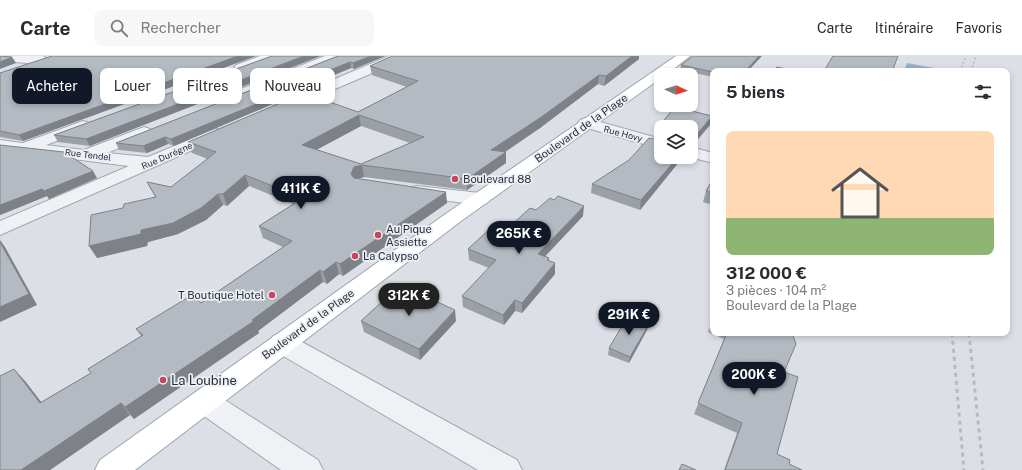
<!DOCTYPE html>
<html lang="fr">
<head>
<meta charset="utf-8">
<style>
	:root { --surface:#fff; --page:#f7f7f7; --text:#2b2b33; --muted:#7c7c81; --line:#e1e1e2; --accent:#111827 }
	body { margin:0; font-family:"Public Sans",sans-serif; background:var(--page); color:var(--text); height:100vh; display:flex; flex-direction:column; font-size:15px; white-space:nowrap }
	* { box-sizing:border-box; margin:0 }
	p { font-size:13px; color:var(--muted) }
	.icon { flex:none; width:22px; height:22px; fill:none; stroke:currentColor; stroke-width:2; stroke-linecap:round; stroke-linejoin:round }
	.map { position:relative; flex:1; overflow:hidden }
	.side { position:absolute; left:710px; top:12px; width:300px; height:268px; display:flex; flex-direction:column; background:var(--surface); border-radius:8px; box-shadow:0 2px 6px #0003 }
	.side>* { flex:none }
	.banner { position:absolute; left:12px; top:12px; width:380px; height:36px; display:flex; gap:8px }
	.needle { width:26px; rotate:94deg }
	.tools { position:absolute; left:654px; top:12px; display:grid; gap:8px }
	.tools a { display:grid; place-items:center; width:44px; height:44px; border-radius:8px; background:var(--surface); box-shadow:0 2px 6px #0003; font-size:20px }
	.price { position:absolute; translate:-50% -34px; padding:0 9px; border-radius:14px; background:var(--accent); color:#fff; font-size:13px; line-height:26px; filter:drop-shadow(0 1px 2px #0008) }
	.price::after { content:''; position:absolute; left:50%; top:24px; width:12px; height:9px; margin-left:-6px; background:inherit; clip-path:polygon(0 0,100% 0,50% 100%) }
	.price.selected { background:#222; color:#fff }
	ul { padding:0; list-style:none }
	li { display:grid; align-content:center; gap:8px; height:212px; padding:0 16px }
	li+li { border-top:1px solid var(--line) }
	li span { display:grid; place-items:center; height:124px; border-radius:8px; color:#555 }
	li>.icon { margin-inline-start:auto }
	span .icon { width:72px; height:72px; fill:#fffc; stroke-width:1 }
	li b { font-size:17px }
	h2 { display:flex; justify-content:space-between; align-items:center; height:48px; padding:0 16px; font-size:17px }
	.pill { padding:0 14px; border-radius:8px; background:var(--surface); box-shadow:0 2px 6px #0003; font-size:14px; line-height:36px }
	.pill.selected { background:var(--accent); color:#fff }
	header { display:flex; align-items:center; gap:24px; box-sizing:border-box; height:56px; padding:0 20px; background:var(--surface); border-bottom:1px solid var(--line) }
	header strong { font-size:19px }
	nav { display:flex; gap:22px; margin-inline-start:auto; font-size:14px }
	.search { width:280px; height:36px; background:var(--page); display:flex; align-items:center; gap:10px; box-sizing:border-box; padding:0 14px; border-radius:8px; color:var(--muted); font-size:15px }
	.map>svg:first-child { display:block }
	.water { fill:#98afc5 }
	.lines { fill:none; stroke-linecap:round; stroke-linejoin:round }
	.minor-casing { stroke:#a2a7af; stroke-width:2 }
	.major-casing { stroke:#9ca5b1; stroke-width:2 }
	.path-far1 { stroke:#b7bbc0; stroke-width:1.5; stroke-dasharray:2 2; stroke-linecap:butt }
	.path { stroke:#b7bbc0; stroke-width:3; stroke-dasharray:4 4; stroke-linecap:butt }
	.minor { fill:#eff1f4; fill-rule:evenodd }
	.major { fill:#fff; fill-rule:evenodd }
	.wall { fill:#9ba0a7; fill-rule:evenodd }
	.shaded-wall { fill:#7e8288 }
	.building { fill:#b4bac2; stroke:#7e8288; fill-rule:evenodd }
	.poi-dot { fill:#c7455d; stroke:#eceff4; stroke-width:1.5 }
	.labels { text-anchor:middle; stroke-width:3.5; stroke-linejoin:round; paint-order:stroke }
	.far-street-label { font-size:9px; fill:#272f3b; stroke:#eceff4 }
	.street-label { font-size:11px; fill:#272f3b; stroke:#eceff4 }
	.poi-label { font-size:11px; fill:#272f3b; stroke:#eceff4; text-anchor:start }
	.near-poi-label { font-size:13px; fill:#272f3b; stroke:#eceff4; text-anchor:start }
</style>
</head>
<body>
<header>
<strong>Carte</strong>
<div class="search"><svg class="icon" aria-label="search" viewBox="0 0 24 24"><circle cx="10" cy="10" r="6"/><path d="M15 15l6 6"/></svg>Rechercher</div>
<nav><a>Carte</a><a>Itinéraire</a><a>Favoris</a></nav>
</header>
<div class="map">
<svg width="1022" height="414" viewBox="0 0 1022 414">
	<rect width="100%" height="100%" fill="#dce0e6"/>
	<polygon class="water" points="907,7 934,12 934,15 904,15"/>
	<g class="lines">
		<g class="minor-casing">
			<g id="minor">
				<polygon points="0,0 43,0 49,4 43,8 0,5"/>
				<polygon points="260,0 278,0 277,3 246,15 236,15 234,12 236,9"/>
				<polygon points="325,0 343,0 342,3 228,48 218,48 216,45 218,42"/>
				<polygon points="389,0 406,0 405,3 286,54 276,54 273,51 276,48"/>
				<polygon points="586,62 661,83 661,93 580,70 578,67 580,64"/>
				<polygon points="83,65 89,67 91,70 89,73 46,89 84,94 144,71 150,73 152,76 150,79 107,97 148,101 210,75 216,73 222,75 224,78 222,81 0,179 0,165 129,110 0,94 0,84 23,87"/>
				<polygon points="691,91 713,97 713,107 690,101"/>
				<polygon points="417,130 480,137 487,139 490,143 487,147 480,149 410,140 408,136 410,132"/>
				<polygon points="282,277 291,280 517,404 522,414 478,414 273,294 269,287 273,280"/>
				<polygon points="204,333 214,337 318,404 323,414 281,414 194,353 190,345 194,337"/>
			</g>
		</g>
		<g class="major-casing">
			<polygon id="major" points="676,0 690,0 666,19 661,19 661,22 461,165 135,414 95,414 100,404 447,157"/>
		</g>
		<g class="path-far1">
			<polyline points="960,15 966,0"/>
			<polyline points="971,15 976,0"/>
		</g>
		<g class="path">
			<polyline points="952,277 964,414"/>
			<polyline points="969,277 983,414"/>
		</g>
		<use href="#minor" class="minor"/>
		<use href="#major" class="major"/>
	</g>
	<g class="wall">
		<polygon points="52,0 256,0 23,85 0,81 0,17"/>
		<polygon points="272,0 90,90 58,86 54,79"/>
		<polygon points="338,0 385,0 354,13 351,12 289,38 289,41 174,90 168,88 147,97 119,94 116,87"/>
		<path d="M639 3 604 30 598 28 540 72 504 96H506V107L467 134 364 121 357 123 447 147 343 220 339 218 327 228 323 226 258 275 259 277 134 363 130 359 50 414H0L25 325 41 346 91 317 88 313 141 280 136 273 201 247 283 191 263 182 259 170 293 148 249 130 227 150 223 149 206 164 178 178 148 186 147 190 97 202 123 152 155 141 147 126 171 131 208 103 192 97 188 86 358 56 407 31 372 19 370 10ZM361 70 410 87 361 108 316 94Z"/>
		<polygon points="681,9 713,15 713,21 680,14"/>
		<polygon points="675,51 712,60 710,69 692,90 691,90 691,71 661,71 661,82 656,80 658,71"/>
		<polygon points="0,89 97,122 49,143 47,140 0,159"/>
		<polygon points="661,101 683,101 640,154 591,137 592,128"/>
		<polygon points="713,123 713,149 703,146 706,135"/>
		<polygon points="583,160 545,200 549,202 549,205 555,218 522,257 515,255 504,269 463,251 462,240 489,212 469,204 468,193 506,174"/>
		<polygon points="713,264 713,277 792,277 784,316 777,398 789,408 802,414 724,414 737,377 694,358 724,283 708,276"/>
		<polygon points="361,265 456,265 420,304 364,276"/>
		<polygon points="647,274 629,307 608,299 609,292"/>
	</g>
	<g class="shaded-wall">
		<polygon points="238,0 256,0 23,85 19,79"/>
		<polygon points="304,0 321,0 90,90 86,83"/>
		<polygon points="371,0 385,0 354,13 353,7"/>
		<polygon points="632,0 639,0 639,3 604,30 606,20"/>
		<polygon points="759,0 762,0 748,15 745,15"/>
		<polygon points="12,1 16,7 0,13 0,6"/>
		<polygon points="350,6 351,12 289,38 289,41 174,90 171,83 283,33"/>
		<polygon points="599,19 598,28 540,72 492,105 491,94"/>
		<polygon points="359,59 361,70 305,100 302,89"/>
		<polygon points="712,60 710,69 692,90 695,81"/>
		<polygon points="165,81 168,88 147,97 143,90"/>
		<polygon points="506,96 506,107 467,134 467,123"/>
		<polygon points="678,101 683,101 640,154 641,144"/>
		<polygon points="362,109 364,121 357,123 354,129 351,118 354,111"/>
		<polygon points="93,115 97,122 49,143 44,135"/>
		<polygon points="245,119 249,130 227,150 223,138"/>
		<polygon points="42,133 47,140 0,159 0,149"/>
		<polygon points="446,136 447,147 343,220 340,208"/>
		<polygon points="218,138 223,149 206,164 178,178 148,186 147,190 97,202 89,190 141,174"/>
		<polygon points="584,150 583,160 538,208 538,198"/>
		<polygon points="0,184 5,191 37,249 0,266"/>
		<polygon points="336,206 339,218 327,228 323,216"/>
		<polygon points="555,207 555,218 522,257 522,247"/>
		<polygon points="320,214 323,226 258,275 259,277 134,363 125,351 252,264"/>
		<polygon points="515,244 515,255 504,269 503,259"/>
		<polygon points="455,254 456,265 420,304 419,293"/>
		<polygon points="649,268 647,274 629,307 630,301"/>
		<polygon points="14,313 25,325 51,359 40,347"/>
		<polygon points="121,347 130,359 50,414 21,414"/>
	</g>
	<g class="building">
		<polygon points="0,0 12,1 0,6"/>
		<polygon points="52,0 238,0 19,79 0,75 0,17"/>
		<polygon points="272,0 304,0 86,83 54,79"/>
		<polygon points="338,0 371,0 353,7 350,6 283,33 288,35 171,83 165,81 143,90 116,87"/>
		<path d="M392 0H632L606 20 599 19 540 62 491 94 506 96 467 123 362 109 354 111 351 118 354 122 446 136 340 208 336 206 323 216 320 214 252 264 254 265 125 351 121 347 21 414H0V320L14 313 40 347 91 317 88 313 143 279 136 273 192 239 201 247 292 185 259 170 303 142 245 119 223 138H218L201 152 173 167 141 174V178L89 190 91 159 123 152 124 148 156 141 147 126 171 131 216 96 188 86 304 37 358 56 418 25 370 10ZM359 59 424 81 361 108 302 89Z"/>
		<polygon points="693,0 759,0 745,15 713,15 713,16 681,9"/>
		<polygon points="833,0 898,0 893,13 898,14 898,15 824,15"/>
		<polygon points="777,11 795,15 775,15"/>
		<polygon points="675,51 712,60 695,81 692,81 691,85 691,71 661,71 661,72 658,71"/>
		<polygon points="649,82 661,84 661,101 678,101 641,144 592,128 629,104"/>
		<polygon points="0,89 64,96 93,115 44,135 42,133 0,149"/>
		<polygon points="713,123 713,137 706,135"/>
		<polygon points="558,140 584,150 538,198 549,202 547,204 555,207 522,247 515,244 503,259 462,240 496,204 468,193 494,169 506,174 530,152 536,154 550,142 554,144"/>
		<polygon points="0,186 29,238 0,251"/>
		<polygon points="400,229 455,254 419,293 361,265"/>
		<polygon points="628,260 649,268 630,301 609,292"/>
		<polygon points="727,277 792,277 796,288 784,316 798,321 777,398 790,404 789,408 802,414 725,414 742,367 698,347"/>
		<polygon points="682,408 696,414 679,414"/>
	</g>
	<g class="poi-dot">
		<circle cx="455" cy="123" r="4"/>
		<circle cx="378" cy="179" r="4"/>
		<circle cx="355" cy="200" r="4"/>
		<circle cx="272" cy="239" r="4"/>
		<circle cx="163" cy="324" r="4"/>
	</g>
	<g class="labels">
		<g class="far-street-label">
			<text transform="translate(623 78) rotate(15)" y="3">Rue Hovy</text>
			<text transform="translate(88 99) rotate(7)" y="3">Rue Tendel</text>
			<text transform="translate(167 100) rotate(-24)" y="3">Rue Durégne</text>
		</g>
		<g class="street-label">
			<text transform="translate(581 72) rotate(-35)" y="4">Boulevard de la Plage</text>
			<text transform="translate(308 268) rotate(-36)" y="4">Boulevard de la Plage</text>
		</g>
		<g class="poi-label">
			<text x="463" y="127">Boulevard 88</text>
			<text x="386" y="177">Au Pique<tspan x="386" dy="13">Assiette</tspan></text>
			<text x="363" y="204">La Calypso</text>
			<text x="264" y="243" text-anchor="end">T Boutique Hotel</text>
		</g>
		<g class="near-poi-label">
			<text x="171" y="329">La Loubine</text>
		</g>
	</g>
</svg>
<div class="tools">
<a><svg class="needle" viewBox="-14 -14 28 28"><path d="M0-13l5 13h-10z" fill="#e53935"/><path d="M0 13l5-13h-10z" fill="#7c7c81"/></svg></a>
<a><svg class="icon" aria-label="layers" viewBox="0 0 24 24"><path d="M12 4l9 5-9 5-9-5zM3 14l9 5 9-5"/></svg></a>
</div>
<b class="price" style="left:301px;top:154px">411K €</b>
<b class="price" style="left:519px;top:199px">265K €</b>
<b class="price selected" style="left:409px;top:261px">312K €</b>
<b class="price" style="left:629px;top:280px">291K €</b>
<b class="price" style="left:754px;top:340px">200K €</b>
<div class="banner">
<a class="pill selected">Acheter</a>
<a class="pill">Louer</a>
<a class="pill">Filtres</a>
<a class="pill">Nouveau</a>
</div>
<section class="side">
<h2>5 biens<svg class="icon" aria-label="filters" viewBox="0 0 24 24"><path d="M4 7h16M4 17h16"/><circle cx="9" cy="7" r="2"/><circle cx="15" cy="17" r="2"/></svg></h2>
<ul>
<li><span style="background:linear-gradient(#ffd9b3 70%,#8fb573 0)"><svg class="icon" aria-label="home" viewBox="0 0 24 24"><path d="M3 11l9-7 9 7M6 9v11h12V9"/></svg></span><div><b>312 000 €</b><p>3 pièces · 104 m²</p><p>Boulevard de la Plage</p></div></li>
</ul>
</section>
</div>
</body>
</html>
